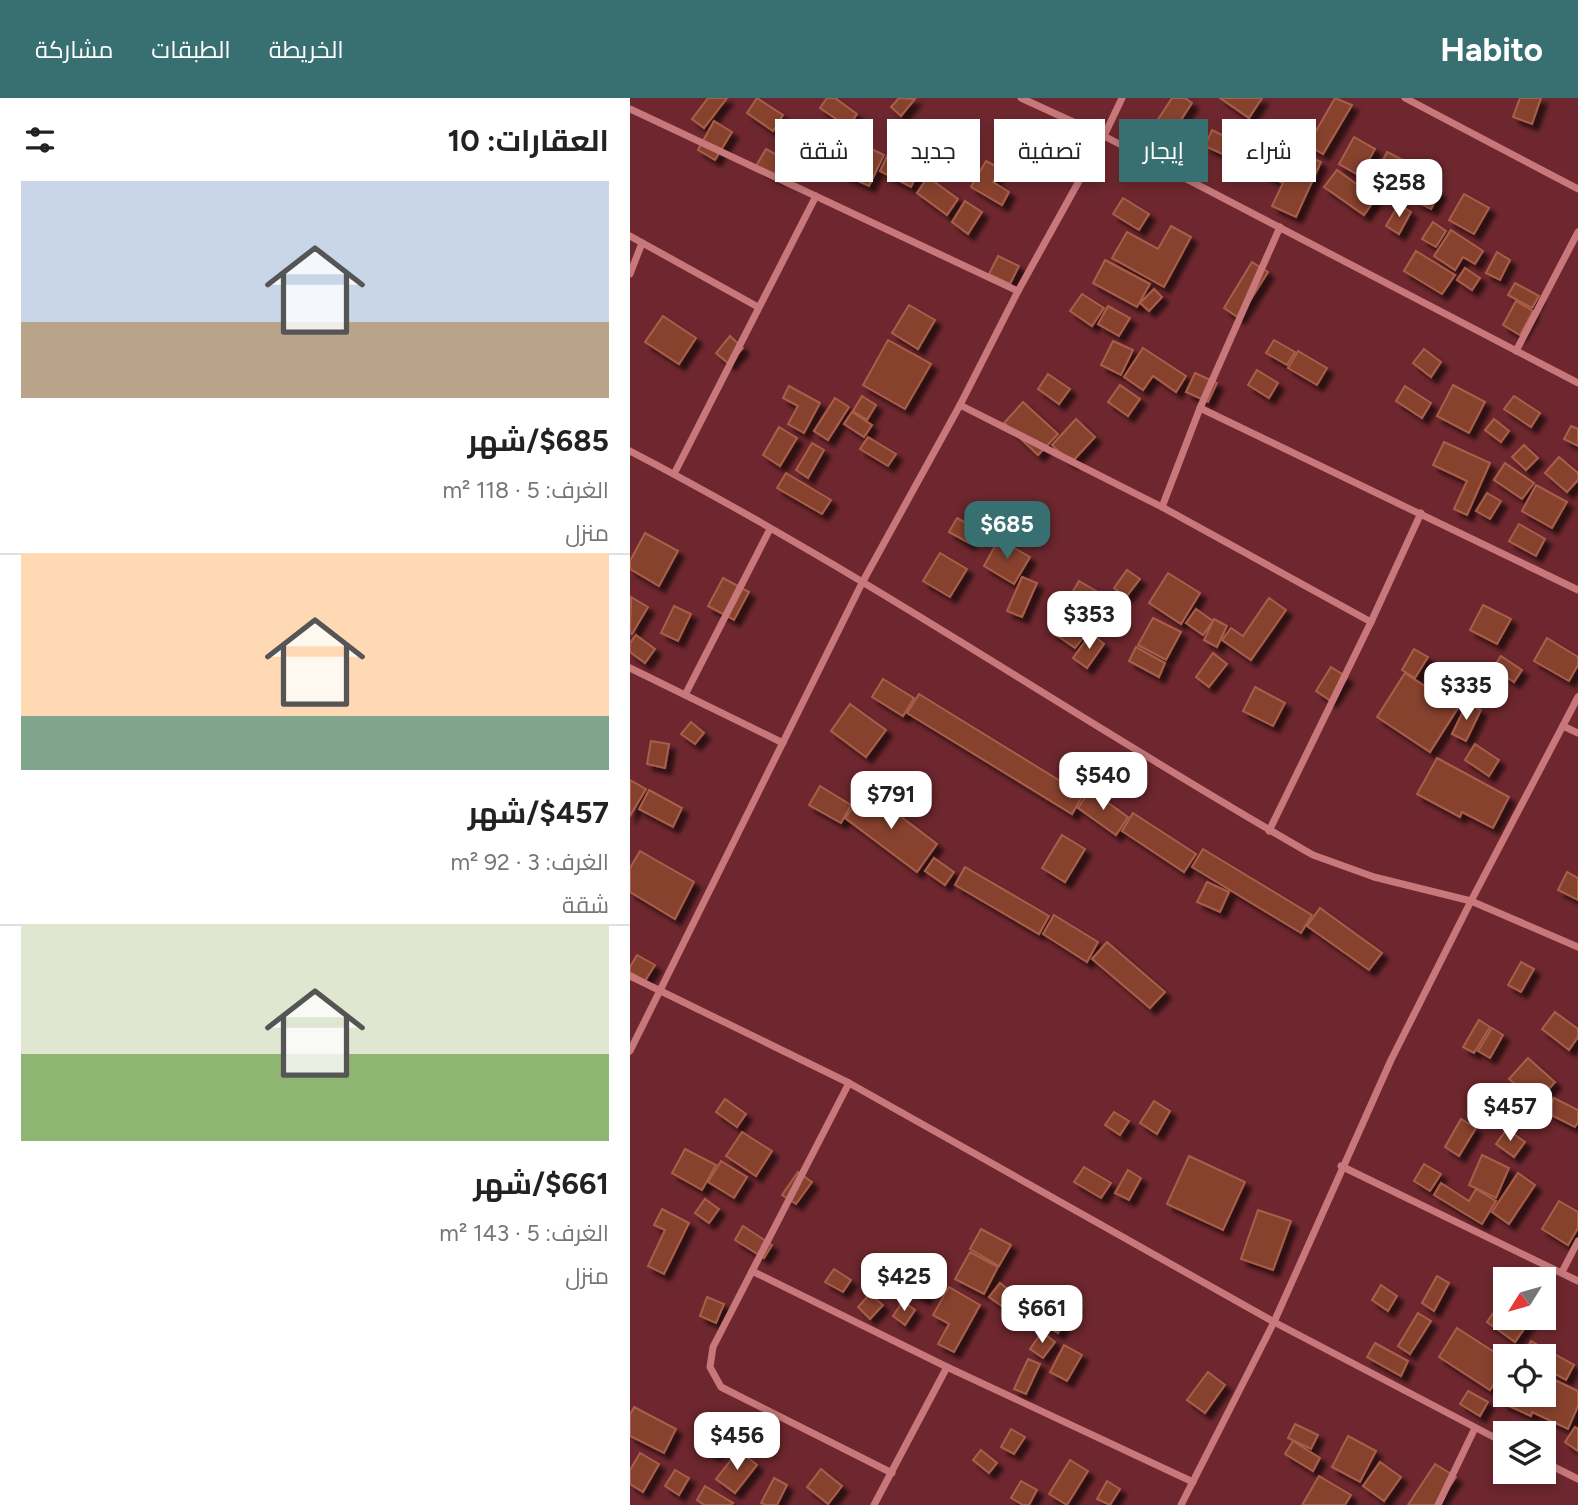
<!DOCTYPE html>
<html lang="ar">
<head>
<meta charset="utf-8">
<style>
	:root { --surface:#fff; --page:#f6f6f6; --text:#222; --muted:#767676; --line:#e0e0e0; --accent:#386f70 }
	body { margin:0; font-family:Figtree,Cairo,sans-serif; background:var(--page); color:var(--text); direction:rtl; height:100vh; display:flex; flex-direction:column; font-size:26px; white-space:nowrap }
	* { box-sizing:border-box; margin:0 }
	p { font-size:23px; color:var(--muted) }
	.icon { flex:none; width:38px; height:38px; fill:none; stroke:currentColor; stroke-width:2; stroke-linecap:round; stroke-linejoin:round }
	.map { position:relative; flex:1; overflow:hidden; direction:ltr }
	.side { display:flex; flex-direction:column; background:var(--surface); width:630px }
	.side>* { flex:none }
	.hud { position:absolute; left:21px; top:21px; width:665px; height:63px; direction:rtl; display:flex; gap:14px }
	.needle { width:46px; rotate:233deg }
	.controls { position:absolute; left:863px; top:1169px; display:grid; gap:14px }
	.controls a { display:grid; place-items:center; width:63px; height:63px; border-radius:0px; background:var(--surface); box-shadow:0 4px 10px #0003; font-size:35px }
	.price { position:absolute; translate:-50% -60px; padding:0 16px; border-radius:14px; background:#fff; color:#222; font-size:23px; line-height:46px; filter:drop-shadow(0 2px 4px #0008) }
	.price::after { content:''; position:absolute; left:50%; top:42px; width:21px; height:16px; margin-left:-10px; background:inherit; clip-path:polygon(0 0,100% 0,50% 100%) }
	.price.on { background:var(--accent); color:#fff }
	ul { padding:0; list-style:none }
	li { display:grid; align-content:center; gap:14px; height:371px; padding:0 21px }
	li+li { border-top:2px solid var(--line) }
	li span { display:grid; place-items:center; height:217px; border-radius:0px; color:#555 }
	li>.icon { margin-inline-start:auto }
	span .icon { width:126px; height:126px; fill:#fffc; stroke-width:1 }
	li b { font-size:30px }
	h2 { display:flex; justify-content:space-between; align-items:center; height:84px; padding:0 21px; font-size:30px }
	.tag { padding:0 24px; border-radius:0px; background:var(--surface); box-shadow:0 4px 10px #0003; font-size:24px; line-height:63px }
	.tag.on { background:var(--accent); color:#fff }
	header { display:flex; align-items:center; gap:42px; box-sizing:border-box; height:98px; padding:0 35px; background:var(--accent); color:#fff }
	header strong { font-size:33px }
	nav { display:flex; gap:38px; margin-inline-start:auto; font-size:24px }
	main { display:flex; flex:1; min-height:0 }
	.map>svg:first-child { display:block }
	.building { fill:#87422d; stroke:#a85f4a; stroke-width:2; filter:url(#shadow) }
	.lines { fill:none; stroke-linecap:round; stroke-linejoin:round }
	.street { stroke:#c8787b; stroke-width:7 }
</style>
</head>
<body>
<header>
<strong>Habito</strong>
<nav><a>الخريطة</a><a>الطبقات</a><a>مشاركة</a></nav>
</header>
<main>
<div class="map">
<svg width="948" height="1407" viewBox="0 0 948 1407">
	<defs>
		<filter id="shadow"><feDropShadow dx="6" dy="6" stdDeviation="2" flood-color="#0009"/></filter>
	</defs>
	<rect width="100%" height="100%" fill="#6e272e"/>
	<g class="building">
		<polygon points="78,0 97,0 74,30 62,21"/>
		<polygon points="127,0 153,17 143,33 117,15"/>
		<polygon points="197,0 205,0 227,16 218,29 190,10"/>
		<polygon points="269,0 285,1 271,18 261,9"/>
		<polygon points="542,0 555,0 562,5 543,34 527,23"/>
		<polygon points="590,0 632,0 619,20"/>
		<polygon points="705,0 722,7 693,56 678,47"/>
		<polygon points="890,0 911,0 902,26 883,19"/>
		<polygon points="84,23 102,34 85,62 68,52"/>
		<polygon points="185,24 201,33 182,66 166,56"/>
		<polygon points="582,32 608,45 601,60 575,48"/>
		<polygon points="724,39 745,51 730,78 709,66"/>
		<polygon points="221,41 254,57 239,88 206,73"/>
		<polygon points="376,41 395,52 387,66 368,55"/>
		<polygon points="640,41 691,64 666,119 642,108 653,85 625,72"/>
		<polygon points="136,51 158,63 149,81 126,68"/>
		<polygon points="259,54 290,70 281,89 250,73"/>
		<polygon points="757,54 785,68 770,95 744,80"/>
		<polygon points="356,63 371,71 363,84 379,94 372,107 341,89"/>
		<polygon points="707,72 746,100 734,117 694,89"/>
		<polygon points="298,79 328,101 317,117 287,95"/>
		<polygon points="797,87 810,94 801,111 787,104"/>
		<polygon points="834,96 859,110 844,136 819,122"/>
		<polygon points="493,100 519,116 509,132 483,116"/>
		<polygon points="335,103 352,114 338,136 322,124"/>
		<polygon points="769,106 781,114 769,136 756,128"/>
		<polygon points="803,124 816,133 806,149 792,141"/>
		<polygon points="541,128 561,139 534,189 482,160 497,134 528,151"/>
		<polygon points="821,132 853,153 845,166 833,159 825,172 804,158"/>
		<polygon points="786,153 825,177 812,196 774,173"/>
		<polygon points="867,154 880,162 870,182 856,175"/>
		<polygon points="368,158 389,168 380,186 359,176"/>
		<polygon points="475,162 520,186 507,209 463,185"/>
		<polygon points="622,164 638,174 609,220 594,210"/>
		<polygon points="835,170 850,180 842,192 827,182"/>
		<polygon points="885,185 909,198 902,210 878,197"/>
		<polygon points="524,191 532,199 519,213 510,205"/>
		<polygon points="452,196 474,210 462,228 440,213"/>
		<polygon points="886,203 903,213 890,237 873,227"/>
		<polygon points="279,207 305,222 288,251 262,235"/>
		<polygon points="478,208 500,220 489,238 468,226"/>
		<polygon points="33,218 66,240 49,266 15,244"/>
		<polygon points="100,238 113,250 99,266 86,255"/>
		<polygon points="258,242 301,266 275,311 233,287"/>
		<polygon points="644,242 665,254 657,267 636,255"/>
		<polygon points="483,243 503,252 491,277 471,267"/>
		<polygon points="513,250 556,278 546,294 523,278 513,292 494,279"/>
		<polygon points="794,251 811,264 801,279 783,265"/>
		<polygon points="668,253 697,270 687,287 658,270"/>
		<polygon points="627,272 648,285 639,300 618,287"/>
		<polygon points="565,275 587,285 578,304 556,294"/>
		<polygon points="418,276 440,291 429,306 408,291"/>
		<polygon points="490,287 510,301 498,318 478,304"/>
		<polygon points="823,287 855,304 839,335 807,318"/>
		<polygon points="159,288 190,305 174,335 158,326 168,308 153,300"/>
		<polygon points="775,288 801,305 792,320 766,303"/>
		<polygon points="232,298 246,307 237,322 223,313"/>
		<polygon points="884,298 910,315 901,329 874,311"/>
		<polygon points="205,300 219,309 198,342 184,333"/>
		<polygon points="393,304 428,336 408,357 374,325"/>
		<polygon points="222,314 242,327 234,339 214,326"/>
		<polygon points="446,321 465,339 441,365 422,347"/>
		<polygon points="864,321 879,333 871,344 855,332"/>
		<polygon points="941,328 948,331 948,348 934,341"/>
		<polygon points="149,329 167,340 150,368 133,357"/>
		<polygon points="238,339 266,356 258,368 230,351"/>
		<polygon points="814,344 860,365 837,417 824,411 837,383 803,367"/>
		<polygon points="182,345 194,352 178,380 166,372"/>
		<polygon points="894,347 908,360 896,372 882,359"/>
		<polygon points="929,359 948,375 948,382 937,394 915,375"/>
		<polygon points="875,365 904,385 892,401 864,382"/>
		<polygon points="156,375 201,402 192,416 147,390"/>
		<polygon points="906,387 937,404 922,430 892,413"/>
		<polygon points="857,395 871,403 860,421 846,413"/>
		<polygon points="327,420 347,431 339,445 319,434"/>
		<polygon points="889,426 915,441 906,458 879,443"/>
		<polygon points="15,435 48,453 29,488 0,471 0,463"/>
		<polygon points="369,441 400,459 384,486 354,468"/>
		<polygon points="310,455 337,471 320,499 293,483"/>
		<polygon points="497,472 510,481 496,499 484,490"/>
		<polygon points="538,475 570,495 551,526 519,505"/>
		<polygon points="392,479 407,485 392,519 377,513"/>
		<polygon points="93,480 119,494 104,522 78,508"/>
		<polygon points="449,483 475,498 459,526 432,511"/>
		<polygon points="1,499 18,509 2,536 0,535"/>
		<polygon points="639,500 656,512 621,562 592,542 601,530 613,538"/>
		<polygon points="853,507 881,521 867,546 840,532"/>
		<polygon points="44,508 61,516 48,543 31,535"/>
		<polygon points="566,511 583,523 573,537 556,525"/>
		<polygon points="432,520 456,536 445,550 422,534"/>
		<polygon points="523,520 551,534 536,562 508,547"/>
		<polygon points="584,521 597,528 587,549 574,542"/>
		<polygon points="461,535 474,546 457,570 443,560"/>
		<polygon points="6,537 25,551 15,565 0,554 0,545"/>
		<polygon points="917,540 948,559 948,567 939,583 904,563"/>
		<polygon points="506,549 535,565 529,579 499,563"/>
		<polygon points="784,551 798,559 785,580 772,572"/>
		<polygon points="583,555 597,566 579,589 566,579"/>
		<polygon points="871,558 892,572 884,584 863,570"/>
		<polygon points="701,569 717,579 701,603 686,593"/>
		<polygon points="775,575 828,610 800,654 747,619"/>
		<polygon points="253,581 284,600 273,618 242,599"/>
		<polygon points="625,589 655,605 643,628 613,613"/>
		<polygon points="289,596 453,697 442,716 277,615"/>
		<polygon points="837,605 851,612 836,643 822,636"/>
		<polygon points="220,606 256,632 236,659 201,633"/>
		<polygon points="61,624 74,635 65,646 51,636"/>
		<polygon points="21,643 39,646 35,670 17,666"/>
		<polygon points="845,646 869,662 859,678 835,662"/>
		<polygon points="807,660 879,699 863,730 832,714 830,719 787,696"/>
		<polygon points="0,682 16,691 0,718"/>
		<polygon points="190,688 221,707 211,725 179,707"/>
		<polygon points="19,692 52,710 43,729 9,711"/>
		<polygon points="236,692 307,746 287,774 215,720"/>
		<polygon points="460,692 498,719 486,737 448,710"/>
		<polygon points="503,715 566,756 554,774 492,733"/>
		<polygon points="432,737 455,751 435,784 412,770"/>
		<polygon points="573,751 682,817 671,835 562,769"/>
		<polygon points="10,753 64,784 45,821 0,794 0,770"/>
		<polygon points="304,760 324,774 315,787 295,773"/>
		<polygon points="335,769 419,818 409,836 325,787"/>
		<polygon points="937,774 948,780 948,802 928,792"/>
		<polygon points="577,784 599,794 590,814 567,804"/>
		<polygon points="690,810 752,855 739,872 677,828"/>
		<polygon points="424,817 468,844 457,864 413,836"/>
		<polygon points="477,844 535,894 520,910 462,861"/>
		<polygon points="7,857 25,867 15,883 0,874 0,869"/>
		<polygon points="891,864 904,871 891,894 878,887"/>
		<polygon points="925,914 948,931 948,939 939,952 912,931"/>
		<polygon points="849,922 860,929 844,955 833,949"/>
		<polygon points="862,930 873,937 860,960 848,953"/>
		<polygon points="898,960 925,984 907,1005 879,981"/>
		<polygon points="924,1000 948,1012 948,1024 945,1029 917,1015"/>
		<polygon points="95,1001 116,1016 107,1029 86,1014"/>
		<polygon points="524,1003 540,1013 527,1036 510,1025"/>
		<polygon points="484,1014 499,1023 490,1037 475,1027"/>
		<polygon points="831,1021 846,1030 829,1058 815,1049"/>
		<polygon points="877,1031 895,1044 884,1059 866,1046"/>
		<polygon points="112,1034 142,1053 126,1078 96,1058"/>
		<polygon points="55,1051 86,1067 72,1092 42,1075"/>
		<polygon points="852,1057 879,1070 866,1100 839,1087"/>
		<polygon points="559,1058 615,1084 593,1132 537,1106"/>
		<polygon points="91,1063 117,1079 104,1100 78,1084"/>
		<polygon points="794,1066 811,1076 800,1093 784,1083"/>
		<polygon points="454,1069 481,1085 471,1100 444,1084"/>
		<polygon points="498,1072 511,1080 499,1102 485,1095"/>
		<polygon points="168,1074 182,1084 166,1106 152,1097"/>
		<polygon points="888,1075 905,1087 879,1126 862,1114"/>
		<polygon points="811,1085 839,1103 846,1091 866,1103 852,1126 804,1097"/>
		<polygon points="75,1101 89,1111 79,1125 65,1115"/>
		<polygon points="929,1103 948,1114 948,1130 938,1147 912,1131"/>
		<polygon points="32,1111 59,1125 34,1176 18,1168 35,1132 24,1127"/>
		<polygon points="628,1112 661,1123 643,1172 611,1161"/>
		<polygon points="113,1128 142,1147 134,1160 105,1142"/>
		<polygon points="351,1131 381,1147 369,1168 340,1151"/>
		<polygon points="340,1154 368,1169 354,1196 325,1181"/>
		<polygon points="276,1169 303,1184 294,1200 268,1185"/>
		<polygon points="204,1171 221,1182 213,1194 195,1184"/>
		<polygon points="807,1178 819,1185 804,1213 792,1205"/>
		<polygon points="370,1185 385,1197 376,1211 359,1199"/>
		<polygon points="751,1187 767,1198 758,1213 742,1202"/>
		<polygon points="319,1189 350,1207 324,1254 308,1246 319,1226 303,1217"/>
		<polygon points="421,1191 446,1208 428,1235 403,1218"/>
		<polygon points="240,1196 253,1207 240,1221 228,1209"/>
		<polygon points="390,1196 404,1206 393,1222 379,1212"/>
		<polygon points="77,1199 94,1206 86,1225 70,1218"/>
		<polygon points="873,1201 875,1202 875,1220 901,1221 885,1244 857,1224"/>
		<polygon points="273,1203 285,1212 275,1227 263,1218"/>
		<polygon points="788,1215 801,1223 780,1256 768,1248"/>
		<polygon points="827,1230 875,1261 875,1269 860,1292 809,1259"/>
		<polygon points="412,1234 425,1244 413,1260 400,1251"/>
		<polygon points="901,1243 944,1267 936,1282 914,1270 914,1258 893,1258"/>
		<polygon points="745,1245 778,1263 771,1278 737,1259"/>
		<polygon points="434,1247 452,1257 437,1283 420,1274"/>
		<polygon points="398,1261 410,1266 396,1296 384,1291"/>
		<polygon points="578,1274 595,1287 575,1315 557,1302"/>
		<polygon points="914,1277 948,1293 948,1308 938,1331 902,1314 901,1318 872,1305 876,1297 914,1297"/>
		<polygon points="838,1293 858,1304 850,1318 830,1306"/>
		<polygon points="4,1309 46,1331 34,1355 0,1338 0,1317"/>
		<polygon points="665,1326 688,1337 681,1351 658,1340"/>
		<polygon points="84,1328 98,1337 85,1357 71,1348"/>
		<polygon points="945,1329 948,1331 948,1353 935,1344"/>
		<polygon points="381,1331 395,1339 384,1356 371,1349"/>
		<polygon points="718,1338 746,1353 730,1384 702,1369"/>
		<polygon points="663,1343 690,1360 683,1373 655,1356"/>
		<polygon points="109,1352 127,1367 105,1395 86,1381"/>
		<polygon points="351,1352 367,1365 359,1375 343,1362"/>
		<polygon points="10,1355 29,1366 13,1394 0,1386 0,1372"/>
		<polygon points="440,1362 458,1373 437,1407 419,1396"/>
		<polygon points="750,1364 771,1379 754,1403 733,1388"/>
		<polygon points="805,1366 826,1379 807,1407 778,1407"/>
		<polygon points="191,1371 212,1388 198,1406 177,1389"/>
		<polygon points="45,1372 59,1380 49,1397 35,1388"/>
		<polygon points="689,1378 721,1397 715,1407 672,1407"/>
		<polygon points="144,1380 157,1387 147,1407 136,1407 131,1405"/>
		<polygon points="391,1383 407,1392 399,1407 393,1407 381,1400"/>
		<polygon points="477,1383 490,1391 480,1407 467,1401"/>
		<polygon points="75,1388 103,1405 101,1407 74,1407 67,1402"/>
	</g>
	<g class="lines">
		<g class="street">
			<polyline points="391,0 474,38 948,285"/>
			<polyline points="775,0 948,91"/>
			<polyline points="0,11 388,193"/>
			<polyline points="0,138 128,209"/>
			<polyline points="0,176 12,145"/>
			<polyline points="886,253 948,134"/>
			<polyline points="330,307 532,409 741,524"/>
			<polyline points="570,310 948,492"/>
			<path d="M0 353C235 475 453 626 683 757L744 779 841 803 948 849"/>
			<polyline points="44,376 186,98"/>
			<polyline points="532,409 570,310 650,129"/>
			<polyline points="0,570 153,645"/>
			<polyline points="55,597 140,431"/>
			<polyline points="933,628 948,635"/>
			<polyline points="639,733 741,524 791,415"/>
			<polyline points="0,878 219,985 644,1224 875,1345"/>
			<polyline points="0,953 232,485 330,307 388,193 474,38 492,0"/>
			<polyline points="219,985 83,1249 80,1269 91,1289 262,1375"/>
			<polyline points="711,1068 948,1183"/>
			<polyline points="122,1173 317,1269 563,1384"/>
			<polyline points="932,1174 948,1143"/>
			<polyline points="914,1364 948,1381"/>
			<polyline points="244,1407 317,1269"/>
			<polyline points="551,1407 644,1224 761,962 841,803 948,599"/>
			<polyline points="808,1407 845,1330"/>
		</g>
	</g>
</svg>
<div class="controls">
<a><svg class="needle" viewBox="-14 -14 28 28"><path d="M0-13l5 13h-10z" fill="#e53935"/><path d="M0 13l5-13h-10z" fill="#767676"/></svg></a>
<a><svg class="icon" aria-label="locate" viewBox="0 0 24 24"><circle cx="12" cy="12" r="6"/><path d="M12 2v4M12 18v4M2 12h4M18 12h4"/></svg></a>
<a><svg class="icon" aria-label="layers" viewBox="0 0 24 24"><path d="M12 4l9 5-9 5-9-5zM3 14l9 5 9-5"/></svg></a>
</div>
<b class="price" style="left:769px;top:121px">$258</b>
<b class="price on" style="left:377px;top:463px">$685</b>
<b class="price" style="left:459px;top:553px">$353</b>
<b class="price" style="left:836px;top:624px">$335</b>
<b class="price" style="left:473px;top:714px">$540</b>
<b class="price" style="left:261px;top:733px">$791</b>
<b class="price" style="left:880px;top:1045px">$457</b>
<b class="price" style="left:274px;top:1215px">$425</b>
<b class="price" style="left:412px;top:1247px">$661</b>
<b class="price" style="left:107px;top:1374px">$456</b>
<div class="hud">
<a class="tag">شراء</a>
<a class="tag on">إيجار</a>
<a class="tag">تصفية</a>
<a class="tag">جديد</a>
<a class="tag">شقة</a>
</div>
</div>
<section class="side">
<h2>العقارات: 10<svg class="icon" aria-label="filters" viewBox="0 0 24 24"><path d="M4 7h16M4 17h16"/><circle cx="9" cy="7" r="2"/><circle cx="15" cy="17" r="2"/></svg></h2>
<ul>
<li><span style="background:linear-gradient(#c9d6e8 65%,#b9a48a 0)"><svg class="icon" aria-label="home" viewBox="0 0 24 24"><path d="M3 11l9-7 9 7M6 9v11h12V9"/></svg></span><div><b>$685/شهر</b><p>الغرف: 5 · 118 m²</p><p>منزل</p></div></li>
<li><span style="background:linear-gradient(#ffd9b3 75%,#7fa58c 0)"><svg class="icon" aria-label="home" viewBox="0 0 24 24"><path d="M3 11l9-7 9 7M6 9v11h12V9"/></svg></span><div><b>$457/شهر</b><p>الغرف: 3 · 92 m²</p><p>شقة</p></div></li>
<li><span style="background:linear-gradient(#dfe7d0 60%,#8fb573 0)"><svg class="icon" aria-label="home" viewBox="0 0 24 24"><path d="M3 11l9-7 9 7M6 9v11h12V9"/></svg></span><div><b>$661/شهر</b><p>الغرف: 5 · 143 m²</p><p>منزل</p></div></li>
</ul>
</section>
</main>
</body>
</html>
